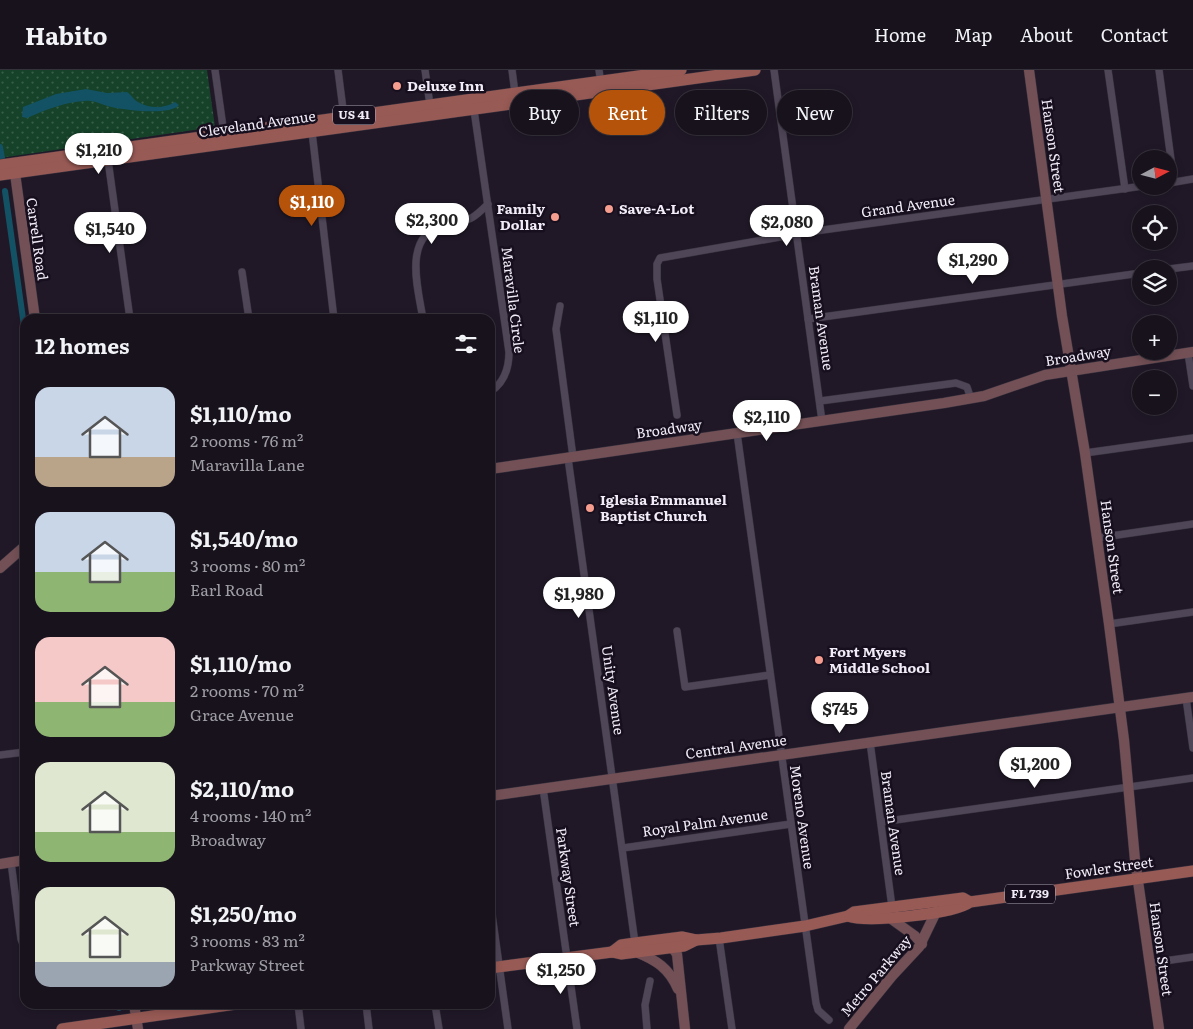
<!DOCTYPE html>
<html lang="en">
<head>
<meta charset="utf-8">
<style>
	:root { --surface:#18121d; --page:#25202a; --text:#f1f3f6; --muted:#9f9ea4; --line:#36323b; --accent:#b45309 }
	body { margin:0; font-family:Literata,serif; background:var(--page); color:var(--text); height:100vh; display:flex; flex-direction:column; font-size:19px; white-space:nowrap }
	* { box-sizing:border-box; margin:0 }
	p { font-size:16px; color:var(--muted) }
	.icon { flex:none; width:28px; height:28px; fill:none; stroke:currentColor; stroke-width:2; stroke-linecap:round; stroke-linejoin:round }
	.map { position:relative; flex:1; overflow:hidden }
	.sheet { position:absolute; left:20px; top:244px; width:475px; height:695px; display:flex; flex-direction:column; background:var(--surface); border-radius:15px; box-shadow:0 2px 8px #0003,0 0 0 1px var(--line) }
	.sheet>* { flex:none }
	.hud { position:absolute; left:510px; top:20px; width:475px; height:45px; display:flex; gap:10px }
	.needle { width:32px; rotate:83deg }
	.buttons { position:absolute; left:1132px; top:80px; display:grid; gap:10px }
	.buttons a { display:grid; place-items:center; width:45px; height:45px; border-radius:50%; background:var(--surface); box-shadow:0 2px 8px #0003,0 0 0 1px var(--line); font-size:25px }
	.price { position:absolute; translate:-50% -42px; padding:0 11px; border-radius:18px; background:#fff; color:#222; font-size:16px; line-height:32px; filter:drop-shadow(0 1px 2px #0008) }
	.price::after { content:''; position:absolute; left:50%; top:30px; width:15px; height:11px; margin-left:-8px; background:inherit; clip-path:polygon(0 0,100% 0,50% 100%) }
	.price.selected { background:var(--accent); color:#fff }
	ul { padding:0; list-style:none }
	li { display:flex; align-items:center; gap:15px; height:125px; padding:0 15px }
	li span { display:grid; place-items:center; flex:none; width:140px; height:100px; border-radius:15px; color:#555 }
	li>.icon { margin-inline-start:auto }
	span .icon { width:60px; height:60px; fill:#fffc; stroke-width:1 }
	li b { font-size:21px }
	h2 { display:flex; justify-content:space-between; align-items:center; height:60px; padding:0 15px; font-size:21px }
	.pill { padding:0 18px; border-radius:22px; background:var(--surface); box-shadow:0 2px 8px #0003,0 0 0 1px var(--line); font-size:18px; line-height:45px }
	.pill.selected { background:var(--accent); color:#fff }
	header { display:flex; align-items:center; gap:30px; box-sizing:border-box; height:70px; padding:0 25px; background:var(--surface); border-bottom:1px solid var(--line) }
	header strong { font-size:24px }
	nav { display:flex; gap:28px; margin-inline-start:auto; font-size:18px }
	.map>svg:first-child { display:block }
	.grass { fill:url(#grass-dots) }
	.water { fill:#135264 }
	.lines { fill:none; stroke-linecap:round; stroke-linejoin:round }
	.canal { stroke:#135264; stroke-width:6 }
	.street-casing { stroke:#38323e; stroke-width:8 }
	.secondary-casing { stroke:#38323e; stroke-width:11 }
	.primary-casing { stroke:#38323e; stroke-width:12 }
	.street { stroke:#4f4658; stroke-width:7 }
	.secondary { stroke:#735056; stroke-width:10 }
	.primary { stroke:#985a55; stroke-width:11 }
	.poi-dot { fill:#f59d8e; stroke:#170f1e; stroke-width:2 }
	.labels { text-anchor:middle; stroke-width:5; stroke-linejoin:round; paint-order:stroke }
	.shield { fill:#170f1e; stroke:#b0aab6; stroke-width:1 }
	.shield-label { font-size:12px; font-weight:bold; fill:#f1ecf7 }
	.poi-label { font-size:14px; font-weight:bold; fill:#f1ecf7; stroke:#170f1e; text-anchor:start }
	.street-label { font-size:14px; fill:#f1ecf7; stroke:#170f1e }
</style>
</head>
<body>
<header>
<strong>Habito</strong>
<nav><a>Home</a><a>Map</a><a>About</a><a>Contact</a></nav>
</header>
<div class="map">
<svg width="1193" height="959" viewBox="0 0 1193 959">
	<defs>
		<pattern id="grass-dots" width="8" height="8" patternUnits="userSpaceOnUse" patternTransform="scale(1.25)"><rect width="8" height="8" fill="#154229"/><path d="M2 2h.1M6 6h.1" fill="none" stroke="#385d49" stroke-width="1.8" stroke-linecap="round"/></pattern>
	</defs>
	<rect width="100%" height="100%" fill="#201827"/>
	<polygon class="grass" points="0,0 207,0 215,57 0,88"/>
	<path class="water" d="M86 19 107 23 127 22C132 25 134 31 140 33 151 39 165 38 175 32L179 35C170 46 125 40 111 37 102 35 95 30 85 31 64 32 46 40 27 48L22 47 23 37 56 24Z"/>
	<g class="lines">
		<g class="canal">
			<polyline points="0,77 2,88"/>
			<polyline points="5,121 25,263"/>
			<polyline points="119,934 119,938"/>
		</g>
		<g class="street-casing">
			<g id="street">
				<polyline points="215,0 224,64"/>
				<polyline points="338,0 344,47"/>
				<polyline points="425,0 430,35"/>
				<polyline points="512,0 515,23"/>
				<polyline points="599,0 601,14"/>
				<polyline points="774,0 822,351"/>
				<polyline points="1108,0 1125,119"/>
				<polyline points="1159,0 1174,112"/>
				<path d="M474 40 509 282C509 298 504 313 490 322"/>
				<polyline points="312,62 334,249"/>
				<polyline points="108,90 130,249"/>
				<polyline points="1169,113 1193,109"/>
				<polyline points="1169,199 1193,196"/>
				<polyline points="242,202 249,249"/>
				<polyline points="560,236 556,259 573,387"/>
				<path d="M423 249C418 218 402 166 444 154 469 147 466 156 488 134"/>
				<polyline points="808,249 1141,203"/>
				<polyline points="1188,283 1193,316"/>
				<polyline points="820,331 956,313 967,317 971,329"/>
				<polyline points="677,345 657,209 657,194 660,188 808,162 1143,116"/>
				<polyline points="737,363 816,933 818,940 829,950"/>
				<polyline points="1085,383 1193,368"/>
				<polyline points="568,388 635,873"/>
				<polyline points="1097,468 1193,454"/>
				<polyline points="1109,554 1193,542"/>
				<polyline points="677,561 685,617 770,605"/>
				<polyline points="1186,628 1193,678"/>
				<polyline points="870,672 892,837"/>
				<polyline points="0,685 25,682"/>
				<polyline points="543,718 577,959"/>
				<polyline points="881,752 1193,708"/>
				<polyline points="623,778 791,754"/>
				<polyline points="11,792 21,869 25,880"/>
				<polyline points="490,830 508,959"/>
				<polyline points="719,868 732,959"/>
				<polyline points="1150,893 1193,887"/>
				<polyline points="298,934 301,959"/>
				<polyline points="366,934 369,959"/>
				<polyline points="435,934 439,959"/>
				<polyline points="647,959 645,935 650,911"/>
			</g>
		</g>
		<g class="secondary-casing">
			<g id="secondary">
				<polyline points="1029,0 1062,246 1085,383 1109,554 1124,670 1135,790 1159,959"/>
				<polyline points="14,96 35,249"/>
				<polyline points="490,399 944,333 984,326 1045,305 1193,282"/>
				<polyline points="0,498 25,476"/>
				<polyline points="490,726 1193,627"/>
				<polyline points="0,794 25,790"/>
				<polyline points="890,848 915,866 922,874"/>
				<polyline points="672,877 677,884 685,959"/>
				<path d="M636 882C656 890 669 898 678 919"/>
				<polyline points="134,934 138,959"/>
				<polyline points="849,959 892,906 919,877 936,842"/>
			</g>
		</g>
		<g class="primary-casing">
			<g id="primary">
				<polyline points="0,95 681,0"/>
				<polyline points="0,105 755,0"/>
				<path d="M848 846C867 853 954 844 970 832L1193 801"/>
				<polyline points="612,882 621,875 635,873 682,867 696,870 721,868 805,856 848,846 854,842 963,828 970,832"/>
				<polyline points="490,898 612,882 621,884 684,876 696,870"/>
				<polyline points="62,959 236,934"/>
			</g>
		</g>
		<use href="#street" class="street"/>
		<use href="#secondary" class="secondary"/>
		<use href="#primary" class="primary"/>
	</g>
	<g class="poi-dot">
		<circle cx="397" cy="16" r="5"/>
		<circle cx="609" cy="139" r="5"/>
		<circle cx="555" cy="147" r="5"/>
		<circle cx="590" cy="438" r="5"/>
		<circle cx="819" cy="590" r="5"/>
	</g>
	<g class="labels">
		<g class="shield">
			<rect x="333" y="35.5" width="42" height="19" rx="4"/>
			<rect x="1005" y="814.5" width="50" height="19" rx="4"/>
		</g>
		<g class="shield-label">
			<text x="354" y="49">US 41</text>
			<text x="1030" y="828">FL 739</text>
		</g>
		<g class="poi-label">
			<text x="407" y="21">Deluxe Inn</text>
			<text x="545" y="144" text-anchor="end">Family<tspan x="545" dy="16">Dollar</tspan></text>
			<text x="619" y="144">Save-A-Lot</text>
			<text x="600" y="435">Iglesia Emmanuel<tspan x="600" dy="16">Baptist Church</tspan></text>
			<text x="829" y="587">Fort Myers<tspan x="829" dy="16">Middle School</tspan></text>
		</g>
		<g class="street-label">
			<text transform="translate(257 54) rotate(-8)" y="5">Cleveland Avenue</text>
			<text transform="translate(1053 76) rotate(82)" y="5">Hanson Street</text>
			<text transform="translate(908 136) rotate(-8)" y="5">Grand Avenue</text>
			<text transform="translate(37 169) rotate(82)" y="5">Carrell Road</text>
			<text transform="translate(513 230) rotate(83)" y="5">Maravilla Circle</text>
			<text transform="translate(821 248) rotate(82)" y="5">Braman Avenue</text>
			<text transform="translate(1078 286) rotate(-9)" y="5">Broadway</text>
			<text transform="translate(669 359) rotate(-8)" y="5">Broadway</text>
			<text transform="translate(1112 477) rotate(82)" y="5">Hanson Street</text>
			<text transform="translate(613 620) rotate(82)" y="5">Unity Avenue</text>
			<text transform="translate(736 677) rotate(-8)" y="5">Central Avenue</text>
			<text transform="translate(802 747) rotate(82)" y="5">Moreno Avenue</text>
			<text transform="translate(705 753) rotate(-8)" y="5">Royal Palm Avenue</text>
			<text transform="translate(893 753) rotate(82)" y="5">Braman Avenue</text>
			<text transform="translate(1109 798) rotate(-8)" y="5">Fowler Street</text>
			<text transform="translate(568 807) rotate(82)" y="5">Parkway Street</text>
			<text transform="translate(1161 879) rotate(82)" y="5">Hanson Street</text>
			<text transform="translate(876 906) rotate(-50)" y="5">Metro Parkway</text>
		</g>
	</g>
</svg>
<div class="buttons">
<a><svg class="needle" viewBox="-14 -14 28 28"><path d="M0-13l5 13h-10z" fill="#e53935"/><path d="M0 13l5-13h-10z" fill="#9f9ea4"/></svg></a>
<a><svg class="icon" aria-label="locate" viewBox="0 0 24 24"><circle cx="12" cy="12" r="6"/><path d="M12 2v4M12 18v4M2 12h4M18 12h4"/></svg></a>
<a><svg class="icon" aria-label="layers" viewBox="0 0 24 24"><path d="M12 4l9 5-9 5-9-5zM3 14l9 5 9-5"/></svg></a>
<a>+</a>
<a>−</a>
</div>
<b class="price" style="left:99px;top:105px">$1,210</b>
<b class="price selected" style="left:312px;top:157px">$1,110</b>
<b class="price" style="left:432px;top:175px">$2,300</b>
<b class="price" style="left:787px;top:177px">$2,080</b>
<b class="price" style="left:110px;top:184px">$1,540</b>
<b class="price" style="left:973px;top:215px">$1,290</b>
<b class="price" style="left:656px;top:273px">$1,110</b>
<b class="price" style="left:767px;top:372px">$2,110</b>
<b class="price" style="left:579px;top:549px">$1,980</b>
<b class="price" style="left:840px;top:664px">$745</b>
<b class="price" style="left:1035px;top:719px">$1,200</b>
<b class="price" style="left:561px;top:925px">$1,250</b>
<div class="hud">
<a class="pill">Buy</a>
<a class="pill selected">Rent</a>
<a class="pill">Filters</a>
<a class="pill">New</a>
</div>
<section class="sheet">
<h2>12 homes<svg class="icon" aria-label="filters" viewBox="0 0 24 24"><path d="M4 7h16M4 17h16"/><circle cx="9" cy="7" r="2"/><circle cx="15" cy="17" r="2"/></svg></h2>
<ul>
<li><span style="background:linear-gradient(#c9d6e8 70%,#b9a48a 0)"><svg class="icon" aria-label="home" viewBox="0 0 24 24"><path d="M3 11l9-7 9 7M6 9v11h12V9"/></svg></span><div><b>$1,110/mo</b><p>2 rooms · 76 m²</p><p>Maravilla Lane</p></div></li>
<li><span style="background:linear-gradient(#c9d6e8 60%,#8fb573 0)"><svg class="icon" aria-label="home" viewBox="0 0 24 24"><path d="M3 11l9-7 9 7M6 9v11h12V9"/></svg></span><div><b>$1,540/mo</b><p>3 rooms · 80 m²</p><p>Earl Road</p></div></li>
<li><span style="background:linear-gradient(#f6c9c9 65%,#8fb573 0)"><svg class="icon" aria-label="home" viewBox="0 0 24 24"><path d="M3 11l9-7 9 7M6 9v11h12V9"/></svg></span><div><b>$1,110/mo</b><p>2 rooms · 70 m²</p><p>Grace Avenue</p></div></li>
<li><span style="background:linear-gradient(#dfe7d0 70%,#8fb573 0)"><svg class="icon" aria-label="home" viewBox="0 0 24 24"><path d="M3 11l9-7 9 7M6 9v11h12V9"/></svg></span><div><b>$2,110/mo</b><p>4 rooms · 140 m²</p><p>Broadway</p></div></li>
<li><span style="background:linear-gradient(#dfe7d0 75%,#9aa5b1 0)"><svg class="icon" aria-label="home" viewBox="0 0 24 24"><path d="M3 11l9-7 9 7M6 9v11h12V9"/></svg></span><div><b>$1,250/mo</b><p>3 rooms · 83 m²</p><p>Parkway Street</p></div></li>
</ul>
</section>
</div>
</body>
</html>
